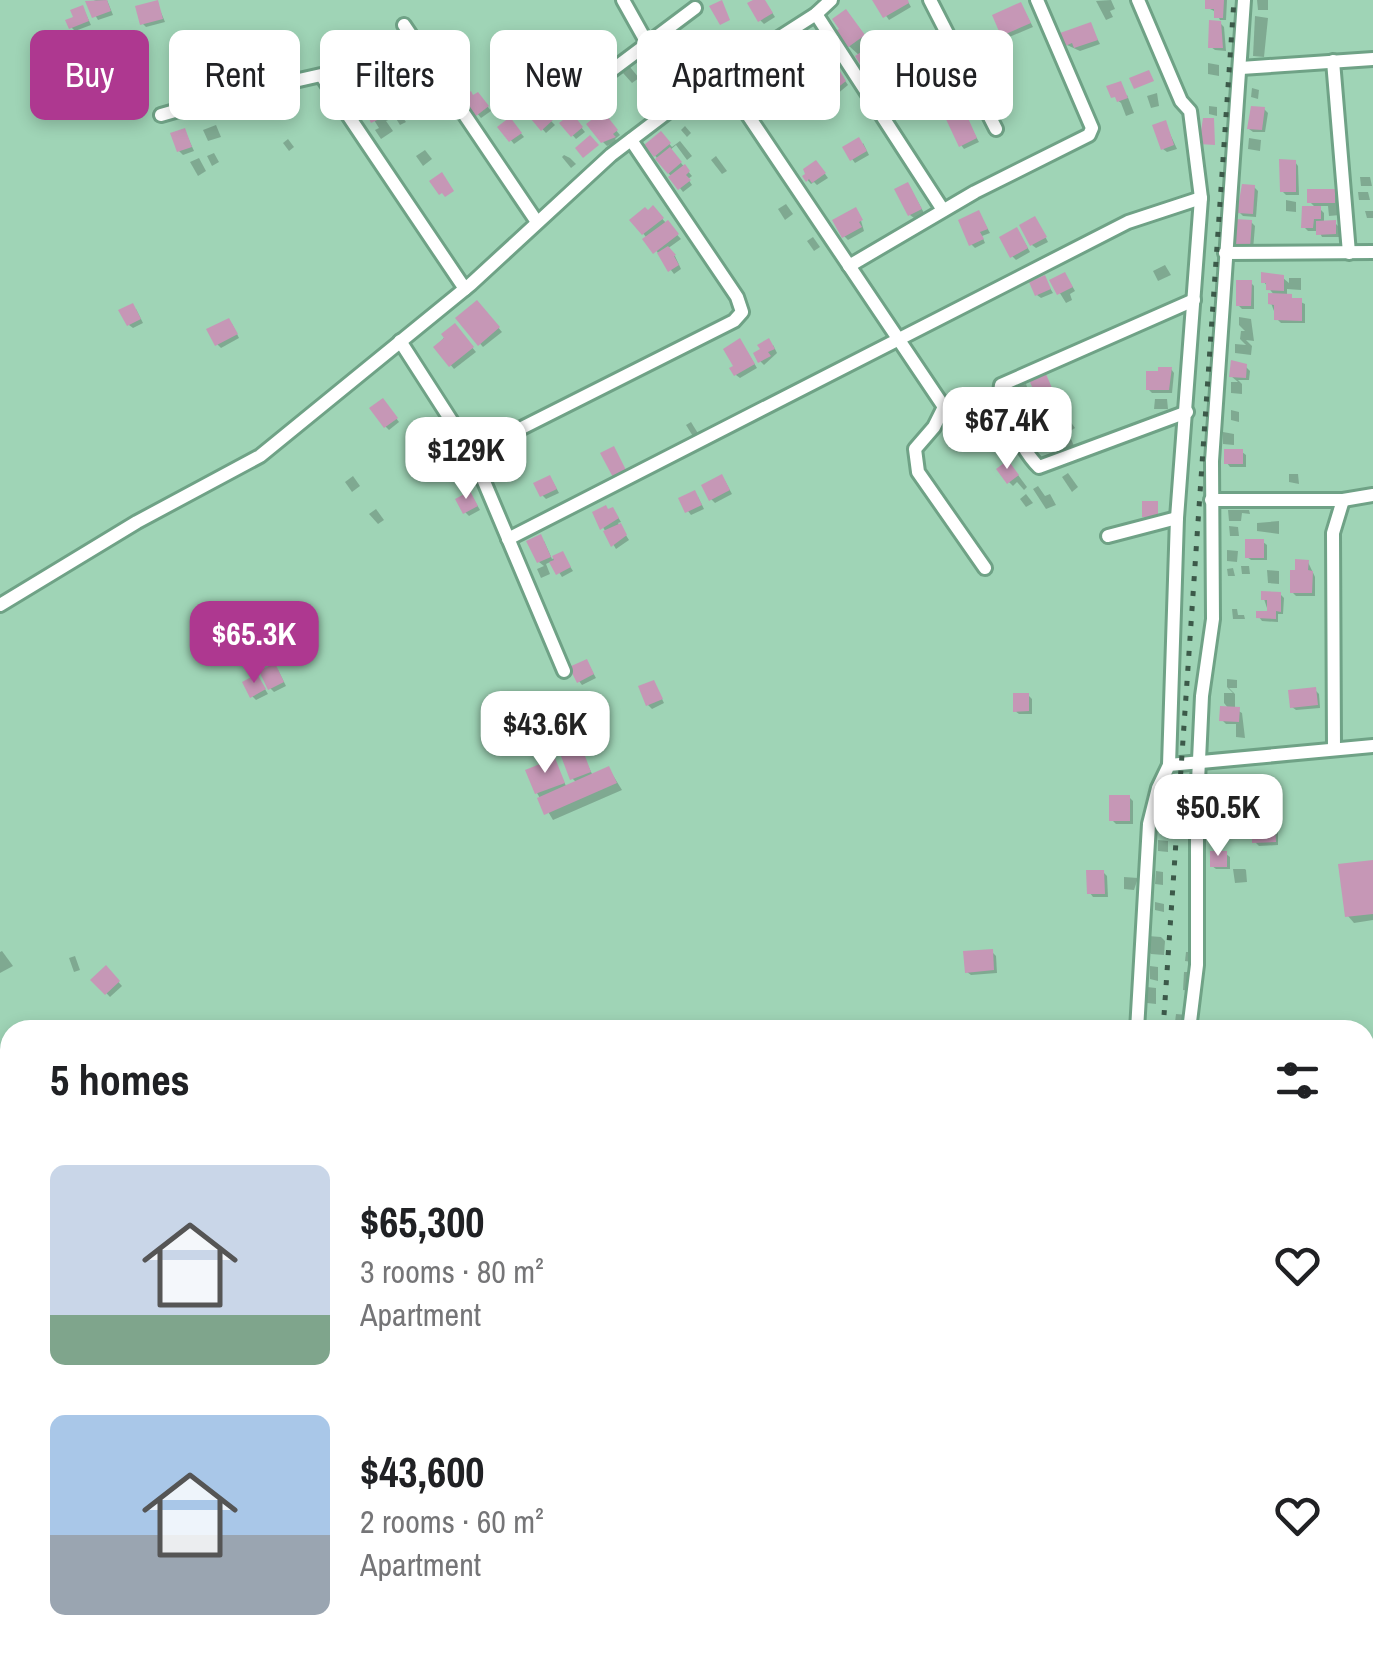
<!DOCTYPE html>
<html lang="en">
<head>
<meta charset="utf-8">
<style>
	:root { --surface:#fff; --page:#f2f2f2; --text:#202124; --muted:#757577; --accent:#ae3890 }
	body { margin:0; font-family:"Archivo Narrow",sans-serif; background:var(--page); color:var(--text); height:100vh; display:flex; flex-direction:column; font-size:38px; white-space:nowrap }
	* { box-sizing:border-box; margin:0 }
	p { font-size:32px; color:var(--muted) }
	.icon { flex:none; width:55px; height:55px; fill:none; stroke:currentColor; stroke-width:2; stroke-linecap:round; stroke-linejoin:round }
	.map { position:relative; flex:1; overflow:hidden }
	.drawer { position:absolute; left:0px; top:1020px; width:1375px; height:642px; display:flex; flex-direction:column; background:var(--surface); border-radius:30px 30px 0 0; box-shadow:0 5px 15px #0003 }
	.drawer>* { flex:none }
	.hud { position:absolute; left:30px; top:30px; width:1315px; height:90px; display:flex; gap:20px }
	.price { position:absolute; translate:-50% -85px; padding:0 22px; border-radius:20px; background:#fff; color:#222; font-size:32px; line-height:65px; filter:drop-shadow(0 2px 5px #0008) }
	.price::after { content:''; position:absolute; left:50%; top:60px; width:30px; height:22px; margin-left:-15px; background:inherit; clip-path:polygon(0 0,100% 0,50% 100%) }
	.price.active { background:var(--accent); color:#fff }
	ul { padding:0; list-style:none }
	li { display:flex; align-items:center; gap:30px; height:250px; padding:0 50px }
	li span { display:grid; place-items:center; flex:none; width:280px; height:200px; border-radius:15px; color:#555 }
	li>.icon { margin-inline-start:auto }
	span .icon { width:120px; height:120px; fill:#fffc; stroke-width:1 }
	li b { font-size:42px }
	h2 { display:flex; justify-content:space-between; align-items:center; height:120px; padding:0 50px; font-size:42px }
	.chip { padding:0 35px; border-radius:15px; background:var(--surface); box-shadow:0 5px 15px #0003; font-size:35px; line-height:90px }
	.chip.active { background:var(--accent); color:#fff }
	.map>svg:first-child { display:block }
	.shadow { fill:#0003 }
	.building { fill:#c697b6 }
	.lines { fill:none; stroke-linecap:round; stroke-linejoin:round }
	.minor-casing { stroke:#6fa286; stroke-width:18 }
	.minor { stroke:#fff; stroke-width:12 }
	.rail { stroke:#3c5949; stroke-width:5; stroke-dasharray:5 10; stroke-linecap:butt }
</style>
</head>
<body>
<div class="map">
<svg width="1373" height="1661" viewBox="0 0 1373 1661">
	<rect width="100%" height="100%" fill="#9fd4b6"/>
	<g class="shadow">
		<polygon points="96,0 107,0 113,15 98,20 88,3"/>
		<polygon points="758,0 764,0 775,17 764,24 760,20"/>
		<polygon points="875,0 907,0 911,7 889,20"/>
		<polygon points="1111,0 1115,9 1110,11 1113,17 1106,20 1096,1"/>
		<polygon points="1208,0 1227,0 1226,20 1220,20 1216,12 1208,8"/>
		<polygon points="1257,0 1268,0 1268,10 1258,10"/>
		<polygon points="157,3 165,22 146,27 142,23"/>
		<polygon points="1021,5 1033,27 1007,38 1003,34"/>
		<polygon points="83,8 91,25 75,31 71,27"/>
		<polygon points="850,16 867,40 863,42 868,50 876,50 886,64 871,74 860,56 849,46"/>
		<polygon points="1255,16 1268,18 1264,57 1253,56"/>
		<polygon points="1220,23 1224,27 1226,51 1215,50 1211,47"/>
		<polygon points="1090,25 1100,44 1080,51 1067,45"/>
		<polygon points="688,32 696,48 690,52 681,36"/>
		<polygon points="462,50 470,67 460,73 456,69"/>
		<polygon points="414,53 420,63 413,67 407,57"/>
		<polygon points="599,53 605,62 597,68 590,58"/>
		<polygon points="404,63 414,82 386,95 406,122 400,125 395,117 386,121 393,131 381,139 375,130 379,128 362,101 371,71 380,77"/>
		<polygon points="1208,63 1219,65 1219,76 1208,74"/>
		<polygon points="630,67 639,78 632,83 623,73"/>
		<polygon points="841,75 848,85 836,95 833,91"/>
		<polygon points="933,76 940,87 932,92 928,85 931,83 929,79"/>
		<polygon points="434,81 439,92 426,95 422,88"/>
		<polygon points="517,87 555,125 546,133 534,120 539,115 533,108 529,112 511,92"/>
		<polygon points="1252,88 1259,90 1258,99 1251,97"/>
		<polygon points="1157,93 1159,106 1151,108 1147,96"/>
		<polygon points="1127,95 1134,113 1126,116 1121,103 1116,99"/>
		<polygon points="481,98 491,111 481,118 465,99"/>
		<polygon points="1209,106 1217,107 1217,116 1209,114"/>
		<polygon points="1264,109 1268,113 1265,132 1253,132 1249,129"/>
		<polygon points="603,115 620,135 615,139 617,141 607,146 603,142"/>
		<polygon points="572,116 585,132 576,139 563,124"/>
		<polygon points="966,119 979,142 964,149 961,145 963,120"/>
		<polygon points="510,120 524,137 514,144 500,127"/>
		<polygon points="1165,123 1177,149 1167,152 1163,149"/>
		<polygon points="216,125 221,137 208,141 203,130"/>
		<polygon points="685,126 691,133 687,137 681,130"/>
		<polygon points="185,131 194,151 183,155 179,151"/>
		<polygon points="661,134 672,147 680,141 692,156 687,160 676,145 670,150 692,176 688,179 692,185 683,192 647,145"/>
		<polygon points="1249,138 1261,140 1260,151 1248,149"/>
		<polygon points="288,139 294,147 289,151 283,143"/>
		<polygon points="863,143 869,155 855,163 852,159"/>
		<polygon points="425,150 432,159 423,166 416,156"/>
		<polygon points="214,153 219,162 212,166 207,156"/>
		<polygon points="564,155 570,158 576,164 571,168 562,157"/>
		<polygon points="716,156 727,171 722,174 711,160"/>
		<polygon points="199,158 206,171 198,176 190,162"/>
		<polygon points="1295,162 1298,166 1299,195 1286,195 1282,191"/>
		<polygon points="820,167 828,178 817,185 814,182 811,184 805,177"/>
		<polygon points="1360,177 1370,177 1372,186 1361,186"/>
		<polygon points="1254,187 1258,191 1256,217 1243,216 1240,213"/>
		<polygon points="911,189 924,213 914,218 910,215"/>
		<polygon points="1334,191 1337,195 1340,215 1329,216 1328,206 1317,206 1324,213 1324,223 1335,223 1339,227 1339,237 1322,237 1319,231 1308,231 1304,227 1317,209 1310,202"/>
		<polygon points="1358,192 1368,192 1370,200 1359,200"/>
		<polygon points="1286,200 1296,202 1296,212 1286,211"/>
		<polygon points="786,204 793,214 785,220 778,209"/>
		<polygon points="653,209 681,239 667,249 675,256 681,269 674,274 633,220"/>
		<polygon points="1365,211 1373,211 1373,218 1367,218"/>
		<polygon points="979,213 990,233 982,236 985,243 975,248 971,244"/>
		<polygon points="859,214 864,231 848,240 844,236"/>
		<polygon points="1251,222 1255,226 1253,250 1239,249"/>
		<polygon points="1038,223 1048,242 1036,248 1032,245"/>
		<polygon points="1020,234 1030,252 1016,260 1012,256"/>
		<polygon points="813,237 820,247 814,251 807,241"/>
		<polygon points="1165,265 1171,275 1158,281 1153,271"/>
		<polygon points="1044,278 1053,293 1041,298 1037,295"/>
		<polygon points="1283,278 1289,283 1289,278 1301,278 1301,290 1287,289 1287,296 1305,304 1305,323 1281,323 1277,319 1271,303 1275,296 1264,282"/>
		<polygon points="1068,279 1075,291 1070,294 1072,300 1066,303 1053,282"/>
		<polygon points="1251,283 1254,286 1254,309 1242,309 1238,305"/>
		<polygon points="477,303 502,332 483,347 458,318"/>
		<polygon points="136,309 143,323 133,328 129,325"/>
		<polygon points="1239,317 1251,319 1254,341 1246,340 1252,346 1251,355 1235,353 1235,344 1246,345 1240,339 1241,331 1245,331 1239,325"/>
		<polygon points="232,324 239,338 221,348 217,344"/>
		<polygon points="454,326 476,352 454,369 436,347"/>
		<polygon points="743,345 757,368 740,378 736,375"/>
		<polygon points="773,345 777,353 764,365 760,361"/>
		<polygon points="1246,367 1250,371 1249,380 1238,380 1242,384 1242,394 1231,393 1231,382 1238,382 1231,376"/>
		<polygon points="1171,369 1174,373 1172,393 1152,393 1148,389"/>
		<polygon points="1046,377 1057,399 1044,405 1041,401"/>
		<polygon points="1026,384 1029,392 1023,394 1019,386"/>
		<polygon points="968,393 980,406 971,414 959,401"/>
		<polygon points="1155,399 1167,399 1168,409 1154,409"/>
		<polygon points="386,405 399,422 389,430 385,426"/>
		<polygon points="1231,410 1239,412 1239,422 1231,420"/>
		<polygon points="1070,421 1075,428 1067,433 1062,426"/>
		<polygon points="691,422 699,435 694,438 686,425"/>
		<polygon points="1223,432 1234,434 1234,445 1223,444"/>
		<polygon points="1071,439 1074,446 1066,449 1063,441"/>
		<polygon points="1242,452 1246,455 1246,467 1230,467 1227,463"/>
		<polygon points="1012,467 1027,487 1024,490 1017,482 1013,486 1009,482"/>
		<polygon points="1068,473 1078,487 1072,492 1062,477"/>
		<polygon points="1289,474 1298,474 1299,484 1289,482"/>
		<polygon points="353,476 360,486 352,492 345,482"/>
		<polygon points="725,481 732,494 715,503 711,499"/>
		<polygon points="553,482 559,493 546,499 542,495"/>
		<polygon points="1038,486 1045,496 1050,494 1056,505 1046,509 1033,489"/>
		<polygon points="1026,494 1033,503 1026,507 1020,499"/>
		<polygon points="698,497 704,509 691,515 688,511"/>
		<polygon points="473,498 480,510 469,516 465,512"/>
		<polygon points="376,509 384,520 378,524 369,514"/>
		<polygon points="1228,510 1249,510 1250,514 1242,513 1241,521 1229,521"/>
		<polygon points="595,514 616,514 621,522 618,523 629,540 616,549"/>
		<polygon points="1279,521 1279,534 1257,531 1257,523"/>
		<polygon points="1229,526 1238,527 1239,536 1230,536"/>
		<polygon points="544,541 552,559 562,554 573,571 562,577 552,561 546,564 550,574 541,578 537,569 544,566 539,562"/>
		<polygon points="1263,542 1267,545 1267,560 1251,560 1247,557"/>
		<polygon points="1227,550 1238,551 1237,562 1227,561"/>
		<polygon points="1308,562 1315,577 1315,596 1296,596 1292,592"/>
		<polygon points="1241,566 1249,566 1250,574 1242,574"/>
		<polygon points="1233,568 1235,576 1228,576 1227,569"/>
		<polygon points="1267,570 1279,571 1279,584 1268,583"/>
		<polygon points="1280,594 1284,598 1283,614 1278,614 1278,622 1262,621 1259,617 1269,614 1264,599"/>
		<polygon points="1232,609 1237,609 1238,615 1244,615 1245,619 1233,619"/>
		<polygon points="587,662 596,678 582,685 579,681"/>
		<polygon points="278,670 286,686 274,692 270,688"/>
		<polygon points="1227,679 1237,680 1237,688 1229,688 1235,694 1235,709 1242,713 1245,738 1236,737 1236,724 1226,724 1222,720 1229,709 1224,703 1224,693 1233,693 1227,687"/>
		<polygon points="260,681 268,694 256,700 252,696"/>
		<polygon points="654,683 664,703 652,709 648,705"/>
		<polygon points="1315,690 1319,694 1320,708 1296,710 1292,707"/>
		<polygon points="1028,695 1032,699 1032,714 1019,714 1015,711"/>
		<polygon points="581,751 593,776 609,769 622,790 553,820 537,793 554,761 567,788 577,783 572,778"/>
		<polygon points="1129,797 1133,801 1133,824 1116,824 1112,820"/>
		<polygon points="1169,806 1172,810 1172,831 1159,824"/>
		<polygon points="1210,824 1223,824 1224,835 1211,835"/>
		<polygon points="1274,827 1278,831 1278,845 1259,846 1255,842"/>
		<polygon points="1158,840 1168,841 1168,852 1158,851"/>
		<polygon points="1226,854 1230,857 1230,869 1245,869 1246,870 1247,882 1235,883 1233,869 1216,869 1212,866"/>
		<polygon points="1373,862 1373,920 1354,923 1348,916"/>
		<polygon points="1156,871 1163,872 1163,885 1155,884"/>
		<polygon points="1103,872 1107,876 1108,897 1093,897 1090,893"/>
		<polygon points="1124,877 1138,878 1134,890 1124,889"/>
		<polygon points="1155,902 1164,904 1164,912 1155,910"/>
		<polygon points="1148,936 1161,937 1165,941 1164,955 1151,954 1147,950"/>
		<polygon points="2,951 13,966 0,973 0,952"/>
		<polygon points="992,952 996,956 997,973 971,975 967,972"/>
		<polygon points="1186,952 1191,952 1192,962 1185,961"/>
		<polygon points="75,956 80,970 74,972 69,958"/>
		<polygon points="1150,966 1158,967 1158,981 1150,979"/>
		<polygon points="106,968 122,986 110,997 94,980"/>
		<polygon points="1184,972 1190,972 1191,991 1183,990"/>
		<polygon points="1147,987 1156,988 1156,1004 1147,1003"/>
		<polygon points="1176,1014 1187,1015 1189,1030 1174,1030"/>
		<polygon points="1365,1627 1373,1628 1373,1653 1362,1652 1365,1652"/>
		<polygon points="1104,1652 1112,1652 1112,1660 1105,1660"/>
		<polygon points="1188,1652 1208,1652 1207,1660 1191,1659"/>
	</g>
	<g class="building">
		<polygon points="107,0 111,11 92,18 85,1"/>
		<polygon points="158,0 163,19 140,25 135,6"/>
		<polygon points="722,0 730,20 720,25 709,6"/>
		<polygon points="753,0 765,0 773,13 758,22 747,3"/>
		<polygon points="872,0 908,0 909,3 883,18"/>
		<polygon points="1205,0 1224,0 1223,18 1214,18 1214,9 1205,9"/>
		<polygon points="1021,2 1031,23 1001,36 992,15"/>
		<polygon points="83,5 89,21 69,29 65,20 73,17 70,10"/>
		<polygon points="846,9 865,35 847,48 835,31 839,29 832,19"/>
		<polygon points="1209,20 1221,21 1223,48 1208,48"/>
		<polygon points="1091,22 1098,40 1074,48 1072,43 1065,46 1060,33"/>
		<polygon points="459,43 469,63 454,70 444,50"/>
		<polygon points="873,44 884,60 865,72 855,56"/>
		<polygon points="401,56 412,78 387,87 381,74 388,71 385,64"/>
		<polygon points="371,68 374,75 379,73 387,90 360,102 351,77"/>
		<polygon points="838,68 846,81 831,93 821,78"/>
		<polygon points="1149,70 1154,81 1134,89 1129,78"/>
		<polygon points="1121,81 1128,98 1117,102 1115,97 1111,98 1106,86"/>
		<polygon points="517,84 535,100 524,110 508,92"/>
		<polygon points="414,89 421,102 406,110 399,97"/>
		<polygon points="471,91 473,95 478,92 489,106 476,116 462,98"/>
		<polygon points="387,93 396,111 371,123 362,105"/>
		<polygon points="539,104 553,120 541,131 531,119 536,115 532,111"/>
		<polygon points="1251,106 1265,107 1262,130 1247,129"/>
		<polygon points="958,109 962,118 967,116 977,138 959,147 944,115"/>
		<polygon points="603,111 618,130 613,134 616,137 601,143 586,124"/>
		<polygon points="572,113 583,127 571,137 559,123"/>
		<polygon points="510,117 522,133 509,142 497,127"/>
		<polygon points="1203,118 1214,118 1215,145 1199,144"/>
		<polygon points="1166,120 1174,145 1161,150 1152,125"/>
		<polygon points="185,128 192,147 177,152 170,133"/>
		<polygon points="661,131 671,143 654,157 644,145"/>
		<polygon points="590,135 599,145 583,158 575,148"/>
		<polygon points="859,137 867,151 850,161 842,147"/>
		<polygon points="670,147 682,162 668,174 655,159"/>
		<polygon points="1279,159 1296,160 1296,192 1280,192"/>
		<polygon points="816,160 826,173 812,183 809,179 806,182 802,176 805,174 803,169"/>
		<polygon points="685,164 690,171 686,175 691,180 678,190 668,177"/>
		<polygon points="442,172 454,191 445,197 442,193 439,195 429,181"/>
		<polygon points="908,182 922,209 908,216 894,189"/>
		<polygon points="1242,184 1255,185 1253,214 1237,213"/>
		<rect x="1307" y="189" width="28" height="14"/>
		<polygon points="653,205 664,218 642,235 629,220 645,207 648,210"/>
		<polygon points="1302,206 1321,206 1321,219 1314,219 1313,228 1301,228"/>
		<polygon points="856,207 863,220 859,222 862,227 842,238 832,220"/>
		<polygon points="979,210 988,229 980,232 984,239 969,246 958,220"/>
		<polygon points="1035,216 1047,237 1030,246 1019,225"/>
		<polygon points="1235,219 1252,220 1250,248 1233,247"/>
		<polygon points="668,220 679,234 653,254 642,239"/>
		<polygon points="1336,220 1336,234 1316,235 1316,221"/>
		<polygon points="1017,227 1028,248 1010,258 999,237"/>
		<polygon points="668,246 676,255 674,256 679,265 668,272 657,253"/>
		<polygon points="1065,272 1073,287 1057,295 1049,280"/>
		<polygon points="1261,272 1284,275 1284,291 1266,290 1266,283 1261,283"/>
		<polygon points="1045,275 1051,289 1035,296 1029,282"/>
		<polygon points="1236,280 1252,280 1251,306 1236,306"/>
		<polygon points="1268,293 1292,294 1292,298 1302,298 1302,321 1274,320 1274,305 1268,304"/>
		<polygon points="477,300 500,327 478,346 455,318"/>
		<polygon points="133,303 141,319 127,326 118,310"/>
		<polygon points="229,318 238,334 215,346 206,329"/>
		<polygon points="455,323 474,347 449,367 433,347 444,338 441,334"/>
		<polygon points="740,338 755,364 734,376 729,368 733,366 723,349"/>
		<polygon points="769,338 775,349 768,352 771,356 758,363 753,353 760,349 757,345"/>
		<polygon points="1231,360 1247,364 1246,378 1229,377"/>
		<polygon points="1158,367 1172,367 1169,390 1146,390 1146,371 1158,371"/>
		<polygon points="1046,374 1055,395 1039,402 1029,380"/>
		<polygon points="968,389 979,400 966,412 955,401"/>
		<polygon points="383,398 398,418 384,428 369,408"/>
		<polygon points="614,446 628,474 615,481 600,453"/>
		<rect x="1224" y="449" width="19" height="15"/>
		<polygon points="1008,460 1019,475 1007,484 996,469"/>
		<polygon points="722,474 730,490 709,501 701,485"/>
		<polygon points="550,475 557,489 540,497 533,483"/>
		<polygon points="695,490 702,505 685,513 678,498"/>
		<polygon points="470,491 478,506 463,514 455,499"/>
		<rect x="1142" y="501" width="16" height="16"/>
		<polygon points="606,505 608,509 613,507 619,518 600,530 592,512"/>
		<polygon points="621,523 627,535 611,547 603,531"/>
		<polygon points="541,534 551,557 537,563 526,541"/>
		<rect x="1245" y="539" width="19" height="19"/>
		<polygon points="563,551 571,567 556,575 549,562 554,560 552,556"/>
		<polygon points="1295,559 1309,560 1308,570 1313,571 1312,593 1290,593 1290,570 1295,570"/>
		<polygon points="1261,591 1281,592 1281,612 1276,611 1276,619 1256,618 1256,611 1267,611 1267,600 1261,600"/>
		<polygon points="587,659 594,674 577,683 569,667"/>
		<polygon points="275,663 284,682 268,690 259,671"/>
		<polygon points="257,674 266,689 250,698 242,682"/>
		<polygon points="654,680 663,699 646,706 638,686"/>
		<polygon points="1316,687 1318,705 1290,708 1288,690"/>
		<polygon points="1013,693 1029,693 1029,711 1013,712"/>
		<polygon points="1220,706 1240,707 1239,722 1219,721"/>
		<polygon points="582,748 591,772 570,780 561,756"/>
		<polygon points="555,758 565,783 535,794 525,770"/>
		<polygon points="609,766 617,783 544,815 537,798"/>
		<rect x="1109" y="795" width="21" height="26"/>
		<polygon points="1159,803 1170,804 1169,829 1156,825"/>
		<polygon points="1275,825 1276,842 1252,843 1252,826"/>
		<rect x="1210" y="851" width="17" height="16"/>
		<polygon points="1373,860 1373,914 1345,917 1338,864"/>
		<polygon points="1086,870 1104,870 1105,894 1087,894"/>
		<polygon points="993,949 994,970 965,973 963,951"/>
		<polygon points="106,965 120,981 105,995 90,980"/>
	</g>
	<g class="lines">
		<g class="minor-casing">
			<g id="minor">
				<polyline points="623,0 680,102"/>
				<polyline points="930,0 996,129"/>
				<polyline points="1138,0 1181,101 1190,111 1201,198 1177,518 1169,765"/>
				<polyline points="816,14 943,210"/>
				<polyline points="404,25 537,222"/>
				<polyline points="1333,61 1349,253"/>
				<polyline points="1241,68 1373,59"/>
				<polyline points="721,75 944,407 934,427 915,449 918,472 985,568"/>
				<polyline points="559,110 695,8"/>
				<polyline points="161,115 224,97 321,75 465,289"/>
				<polyline points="1225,253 1373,252"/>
				<polyline points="849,266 975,192 1089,135 1092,128 1037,0"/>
				<polyline points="400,341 472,453 564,671"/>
				<path d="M1187 412 1039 467C1025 454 997 403 1001 385L1194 300"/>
				<polyline points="472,453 734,321 742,312 737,297 631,140"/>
				<polyline points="1211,500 1343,500 1373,495"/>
				<polyline points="1108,536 1177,518"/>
				<polyline points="508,539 1128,222 1201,198"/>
				<polyline points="0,605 137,522 260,456 471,284 611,155 690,95 816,14 831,0"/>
				<polyline points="1334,749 1333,533 1343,500"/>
				<polyline points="1137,1030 1149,824 1158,788 1169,765 1373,746"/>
				<polyline points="1189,1030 1197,965 1197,803 1202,696 1213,619 1212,461 1244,0"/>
			</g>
		</g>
		<use href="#minor" class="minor"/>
		<g class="rail">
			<polyline points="1163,1030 1234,0"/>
			<polyline points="1116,1661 1117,1652"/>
		</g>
	</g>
</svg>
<b class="price" style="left:1007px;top:472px">$67.4K</b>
<b class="price" style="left:466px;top:502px">$129K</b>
<b class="price active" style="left:254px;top:686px">$65.3K</b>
<b class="price" style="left:545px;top:776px">$43.6K</b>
<b class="price" style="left:1218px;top:859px">$50.5K</b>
<div class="hud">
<a class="chip active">Buy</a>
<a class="chip">Rent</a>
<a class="chip">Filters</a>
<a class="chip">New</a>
<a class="chip">Apartment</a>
<a class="chip">House</a>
</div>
<section class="drawer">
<h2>5 homes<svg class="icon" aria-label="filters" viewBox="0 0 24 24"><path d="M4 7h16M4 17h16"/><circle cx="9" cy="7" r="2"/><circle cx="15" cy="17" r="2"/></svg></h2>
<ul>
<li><span style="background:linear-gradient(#c9d6e8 75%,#7fa58c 0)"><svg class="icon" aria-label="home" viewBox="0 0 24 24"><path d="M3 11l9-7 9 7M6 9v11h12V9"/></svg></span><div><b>$65,300</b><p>3 rooms · 80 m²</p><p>Apartment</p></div><svg class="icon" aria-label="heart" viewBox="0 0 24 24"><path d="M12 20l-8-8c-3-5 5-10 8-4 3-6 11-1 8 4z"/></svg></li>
<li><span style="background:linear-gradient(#a9c7e8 60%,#9aa5b1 0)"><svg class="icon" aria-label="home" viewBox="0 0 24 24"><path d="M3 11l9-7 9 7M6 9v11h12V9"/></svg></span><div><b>$43,600</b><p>2 rooms · 60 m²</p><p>Apartment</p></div><svg class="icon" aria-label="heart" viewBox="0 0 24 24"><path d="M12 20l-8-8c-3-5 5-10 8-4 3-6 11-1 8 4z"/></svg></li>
</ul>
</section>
</div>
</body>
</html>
